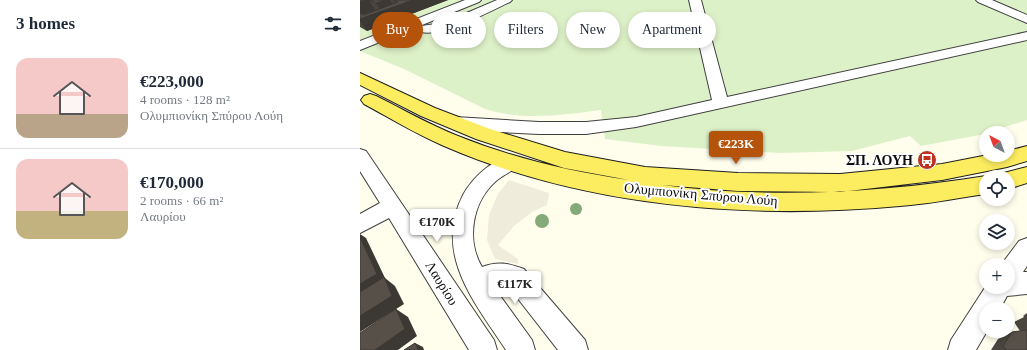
<!DOCTYPE html>
<html lang="en">
<head>
<meta charset="utf-8">
<style>
	:root { --surface:#fff; --page:#f6f6f7; --text:#1f2937; --muted:#747a83; --line:#e0e1e3; --accent:#b45309 }
	body { margin:0; font-family:"Times New Roman",serif; background:var(--page); color:var(--text); height:100vh; display:flex; flex-direction:column; font-size:15px; white-space:nowrap }
	* { box-sizing:border-box; margin:0 }
	p { font-size:13px; color:var(--muted) }
	.icon { flex:none; width:22px; height:22px; fill:none; stroke:currentColor; stroke-width:2; stroke-linecap:round; stroke-linejoin:round }
	.map { position:relative; flex:1; overflow:hidden }
	.details { display:flex; flex-direction:column; background:var(--surface); width:360px }
	.details>* { flex:none }
	.top-card { position:absolute; left:12px; top:12px; width:380px; height:36px; display:flex; gap:8px }
	.needle { width:26px; rotate:319deg }
	.controls { position:absolute; left:619px; top:126px; display:grid; gap:8px }
	.controls a { display:grid; place-items:center; width:36px; height:36px; border-radius:50%; background:var(--surface); box-shadow:0 2px 6px #0003; font-size:20px }
	.price { position:absolute; translate:-50% -34px; padding:0 9px; border-radius:4px; background:#fff; color:#222; font-size:13px; line-height:26px; filter:drop-shadow(0 1px 2px #0008) }
	.price::after { content:''; position:absolute; left:50%; top:24px; width:12px; height:9px; margin-left:-6px; background:inherit; clip-path:polygon(0 0,100% 0,50% 100%) }
	.price.selected { background:var(--accent); color:#fff }
	ul { padding:0; list-style:none }
	li { display:flex; align-items:center; gap:12px; height:100px; padding:0 16px }
	li+li { border-top:1px solid var(--line) }
	li span { display:grid; place-items:center; flex:none; width:112px; height:80px; border-radius:12px; color:#555 }
	li>.icon { margin-inline-start:auto }
	span .icon { width:48px; height:48px; fill:#fffc; stroke-width:1 }
	li b { font-size:17px }
	h2 { display:flex; justify-content:space-between; align-items:center; height:48px; padding:0 16px; font-size:17px }
	.tag { padding:0 14px; border-radius:18px; background:var(--surface); box-shadow:0 2px 6px #0003; font-size:14px; line-height:36px }
	.tag.selected { background:var(--accent); color:#fff }
	main { display:flex; flex:1; min-height:0 }
	.map>svg:first-child { display:block }
	.pitch { fill:#ddf1c8 }
	.plaza { fill:#efecdc }
	.lines { fill:none; stroke-linecap:round; stroke-linejoin:round }
	.minor-casing { stroke:#404040; stroke-width:2 }
	.major-casing { stroke:#1e1e1e; stroke-width:2 }
	.minor { fill:#fff; fill-rule:evenodd }
	.major { fill:#fcec60; fill-rule:evenodd }
	.tree { fill:#85aa7a }
	.wall { fill:#4a453f }
	.shaded-wall { fill:#3c3833 }
	.building { fill:#565049; stroke:#3c3833 }
	.labels { text-anchor:middle; stroke-width:4; stroke-linejoin:round; paint-order:stroke }
	.poi-label { font-size:14px; font-weight:bold; fill:#0d0d0d; stroke:#fff; text-anchor:end }
	.street-label { font-size:14px; fill:#0d0d0d; stroke:#fff }
</style>
</head>
<body>
<main>
<section class="details">
<h2>3 homes<svg class="icon" aria-label="filters" viewBox="0 0 24 24"><path d="M4 7h16M4 17h16"/><circle cx="9" cy="7" r="2"/><circle cx="15" cy="17" r="2"/></svg></h2>
<ul>
<li><span style="background:linear-gradient(#f6c9c9 70%,#b9a48a 0)"><svg class="icon" aria-label="home" viewBox="0 0 24 24"><path d="M3 11l9-7 9 7M6 9v11h12V9"/></svg></span><div><b>€223,000</b><p>4 rooms · 128 m²</p><p>Ολυμπιονίκη Σπύρου Λούη</p></div></li>
<li><span style="background:linear-gradient(#f6c9c9 65%,#c2b280 0)"><svg class="icon" aria-label="home" viewBox="0 0 24 24"><path d="M3 11l9-7 9 7M6 9v11h12V9"/></svg></span><div><b>€170,000</b><p>2 rooms · 66 m²</p><p>Λαυρίου</p></div></li>
</ul>
</section>
<div class="map">
<svg width="667" height="350" viewBox="0 0 667 350">
	<rect width="100%" height="100%" fill="#fffeed"/>
	<path class="pitch" d="M0 0H667V120L620 135 561 146 550 136 492 151 421 153 301 146 245 139 241 110C202 115 163 121 125 109L44 69 0 51 13 46 2 40 0 41Z"/>
	<polygon class="plaza" points="149,180 189,193 187,205 172,212 154,226 138,245 158,259 158,264 135,259 127,240 129,215 138,194"/>
	<g class="lines">
		<g class="minor-casing">
			<g id="minor">
				<polygon points="105,0 121,0 119,2 0,50 0,41"/>
				<path d="M137 0H152L150 2C128 12 83 37 61 32L59 29 61 26 83 23Z"/>
				<polygon points="329,0 341,0 367,97 667,32 667,40 276,127 226,134 179,134 120,131 89,126 87,122 89,118 95,117 179,122 226,122 276,117 352,100"/>
				<polygon points="616,0 632,0 667,15 667,23 618,2"/>
				<polygon points="0,149 6,151 134,340 137,350 109,350 29,218 0,233 0,214 20,203 0,171"/>
				<path d="M151 155 158 157 160 162C155 171 144 174 136 181 112 202 106 240 122 267 137 261 149 263 164 269L225 340 228 350H198L148 286H133L172 340 175 350H146C115 303 73 254 103 195 113 177 131 161 151 155Z"/>
				<polygon points="667,238 667,266 663,272 667,272 667,294 647,296 640,309 626,309 627,331 616,350 588,350 591,340 626,286 648,287 648,265 641,265 659,241"/>
			</g>
		</g>
		<g class="major-casing">
			<g id="major">
				<path d="M0 73 75 108 130 129 205 152 285 167 378 173 480 174 582 164 628 155H648V151L667 146V161L647 167 582 180 480 192 378 191 302 185C410 199 519 193 626 176L628 177H626V194C597 198 569 204 540 206 388 220 225 207 84 146 56 134 30 118 4 104L1 100 4 96 10 94 16 96C44 110 70 125 98 136 153 158 211 172 269 180L204 168 116 139 61 116 0 85Z"/>
				<polygon points="667,167 667,183 648,189 648,177 638,177 640,174"/>
			</g>
		</g>
		<use href="#minor" class="minor"/>
		<use href="#major" class="major"/>
	</g>
	<g class="tree">
		<circle cx="216" cy="209" r="6"/>
		<circle cx="182" cy="221" r="7"/>
	</g>
	<g class="wall">
		<polygon points="0,0 88,0 7,31 0,27"/>
		<polygon points="667,313 667,350 631,350 638,339 652,332 660,331 654,322 664,317 663,316"/>
	</g>
	<g class="shaded-wall">
		<polygon points="6,0 9,0 15,10 0,16 0,2"/>
		<polygon points="25,0 30,0 34,7 53,0 88,0 7,31 0,21 0,19 21,11 16,3"/>
		<polygon points="0,234 6,238 25,278 35,286 44,304 0,332"/>
		<polygon points="36,309 48,317 57,336 38,350 15,350"/>
		<polygon points="55,343 63,347 64,350 58,350"/>
	</g>
	<g class="building">
		<polygon points="0,0 6,0 0,2"/>
		<polygon points="9,0 25,0 16,3"/>
		<polygon points="33,0 53,0 0,19 0,13 4,15 38,2"/>
		<polygon points="0,237 17,274 0,284"/>
		<polygon points="24,277 32,296 0,316 0,292"/>
		<polygon points="36,309 45,329 15,350 0,350 0,333"/>
		<polygon points="667,330 667,350 646,350 643,346 652,332"/>
		<polygon points="55,343 58,350 44,350"/>
	</g>
	<defs>
		<g id="bus-disc" transform="scale(1)"><circle r="9.5" fill="#c03122" stroke="#fff"/><path d="M-5-6H5V4H4V6H2V4H-2V6H-4V4H-5ZM-3.5-4V0h7V-4ZM-3.5 1.2v1.5H-2V1.2ZM2 1.2v1.5H3.5V1.2Z" fill="#fff"/></g>
	</defs>
	<g fill-rule="evenodd">
		<use href="#bus-disc" x="567" y="160"/>
	</g>
	<g class="labels">
		<g class="poi-label">
			<text x="553" y="165">ΣΠ. ΛΟΥΗ</text>
		</g>
		<g class="street-label">
			<text transform="translate(341 194) rotate(5)" y="5">Ολυμπιονίκη Σπύρου Λούη</text>
			<text transform="translate(82 283) rotate(58)" y="5">Λαυρίου</text>
		</g>
	</g>
</svg>
<div class="controls">
<a><svg class="needle" viewBox="-14 -14 28 28"><path d="M0-13l5 13h-10z" fill="#e53935"/><path d="M0 13l5-13h-10z" fill="#747a83"/></svg></a>
<a><svg class="icon" aria-label="locate" viewBox="0 0 24 24"><circle cx="12" cy="12" r="6"/><path d="M12 2v4M12 18v4M2 12h4M18 12h4"/></svg></a>
<a><svg class="icon" aria-label="layers" viewBox="0 0 24 24"><path d="M12 4l9 5-9 5-9-5zM3 14l9 5 9-5"/></svg></a>
<a>+</a>
<a>−</a>
</div>
<b class="price selected" style="left:376px;top:165px">€223K</b>
<b class="price" style="left:77px;top:243px">€170K</b>
<b class="price" style="left:155px;top:305px">€117K</b>
<div class="top-card">
<a class="tag selected">Buy</a>
<a class="tag">Rent</a>
<a class="tag">Filters</a>
<a class="tag">New</a>
<a class="tag">Apartment</a>
</div>
</div>
</main>
</body>
</html>
